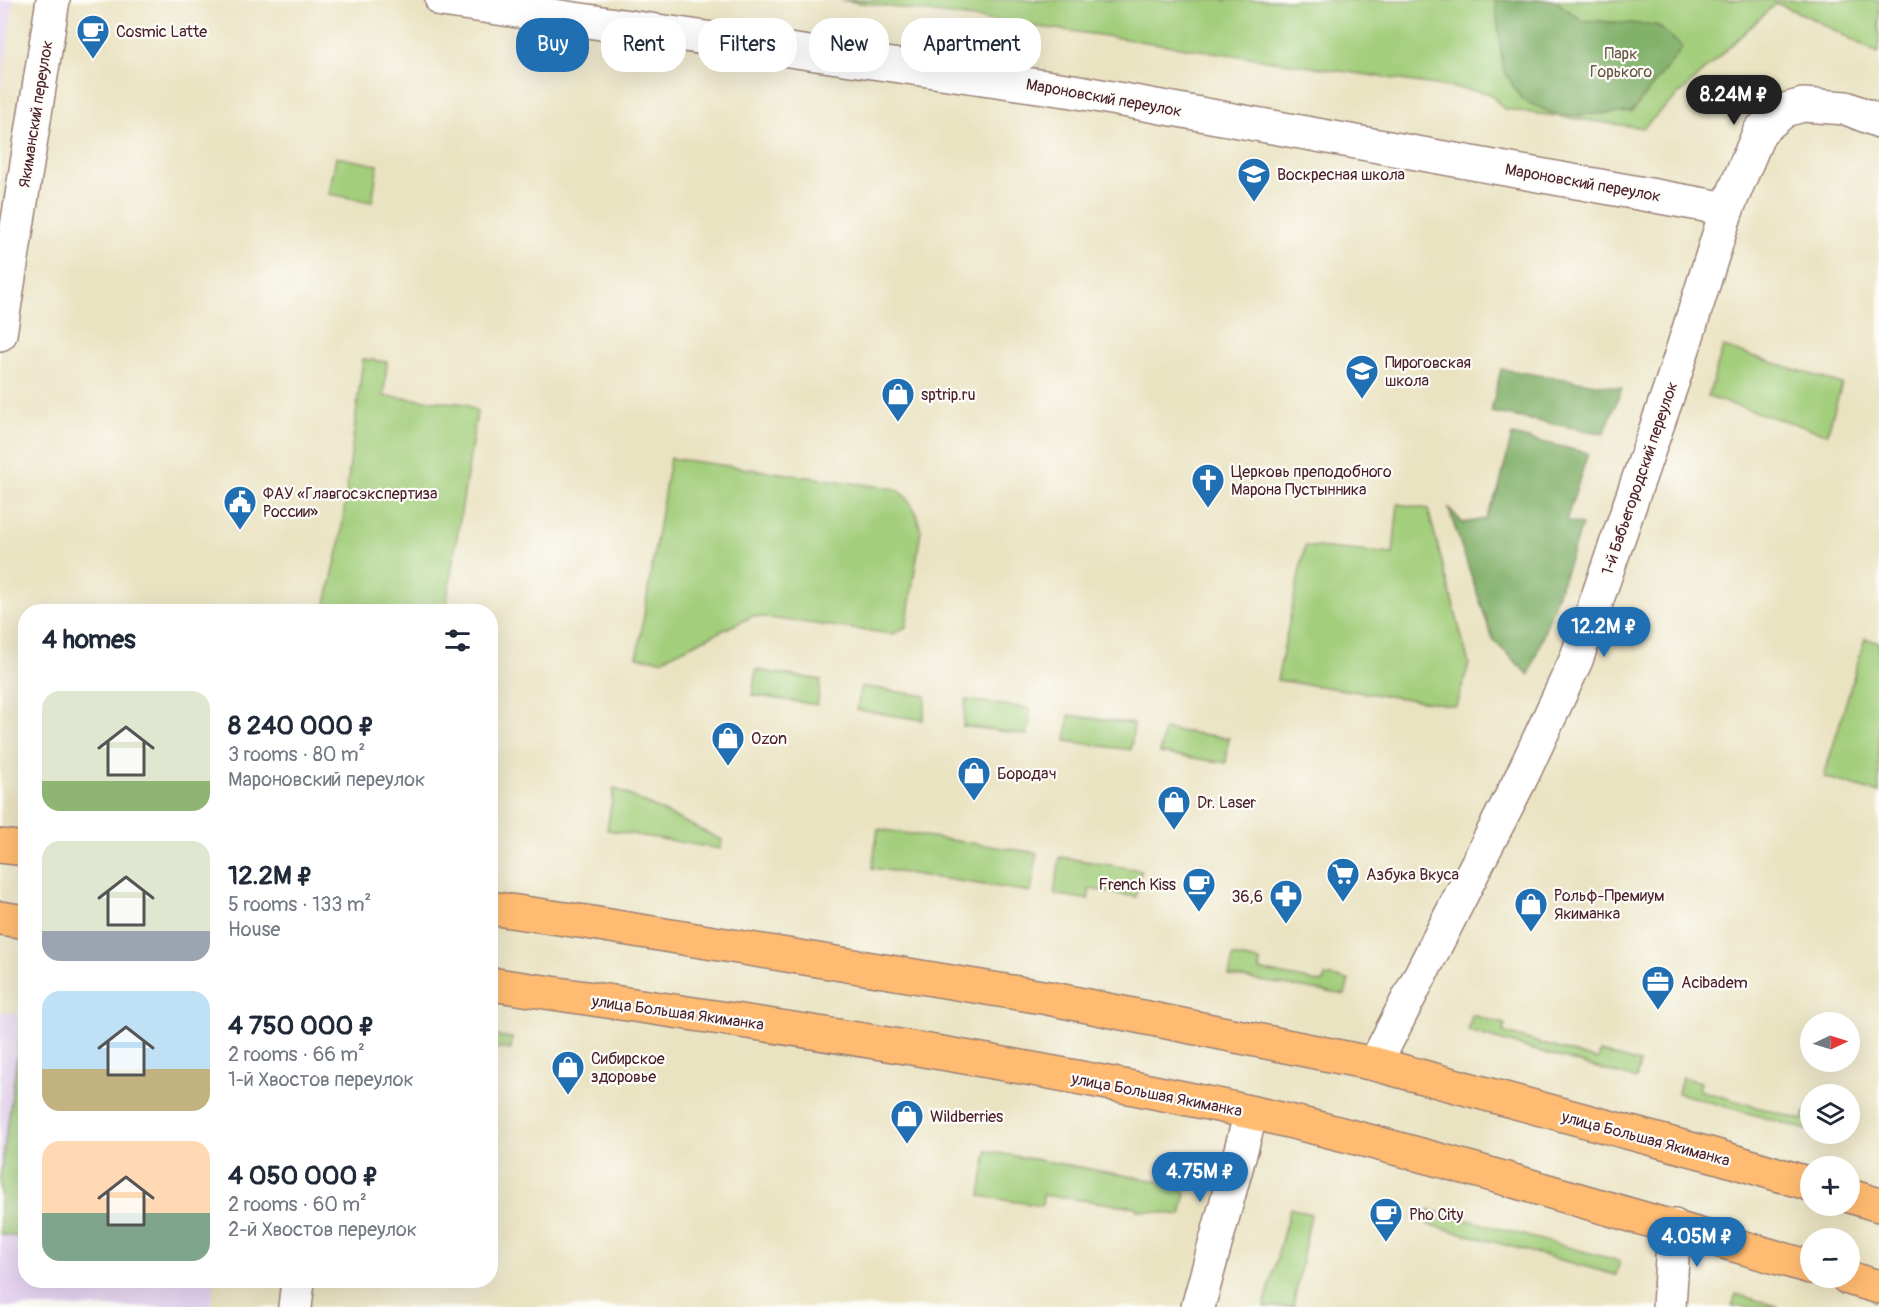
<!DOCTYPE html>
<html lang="en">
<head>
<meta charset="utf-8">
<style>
	:root { --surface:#fff; --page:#f2f2f3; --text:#1f2937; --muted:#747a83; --accent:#1f6fb2 }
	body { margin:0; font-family:Pangolin,sans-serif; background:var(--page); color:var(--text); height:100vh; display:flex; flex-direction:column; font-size:22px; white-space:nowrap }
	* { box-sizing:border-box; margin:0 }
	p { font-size:20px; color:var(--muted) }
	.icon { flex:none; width:33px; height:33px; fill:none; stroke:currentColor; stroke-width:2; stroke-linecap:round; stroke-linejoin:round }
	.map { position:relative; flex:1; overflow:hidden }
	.drawer { position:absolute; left:18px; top:604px; width:480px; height:684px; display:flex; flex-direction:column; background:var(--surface); border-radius:24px; box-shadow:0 6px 24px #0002 }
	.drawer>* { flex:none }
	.hud { position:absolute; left:516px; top:18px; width:570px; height:54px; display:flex; gap:12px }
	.needle { width:39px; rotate:86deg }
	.buttons { position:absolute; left:1800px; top:1012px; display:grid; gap:12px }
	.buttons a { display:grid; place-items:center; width:60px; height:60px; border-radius:50%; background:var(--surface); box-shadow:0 6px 24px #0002; font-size:30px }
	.price { position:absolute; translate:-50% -51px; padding:0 14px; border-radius:21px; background:var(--accent); color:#fff; font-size:20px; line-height:39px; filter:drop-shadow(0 2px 3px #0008) }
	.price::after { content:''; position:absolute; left:50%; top:36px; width:18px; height:14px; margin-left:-9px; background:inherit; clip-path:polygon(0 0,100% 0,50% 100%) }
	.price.active { background:#222; color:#fff }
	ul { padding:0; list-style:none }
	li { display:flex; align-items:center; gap:18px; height:150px; padding:0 24px }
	li span { display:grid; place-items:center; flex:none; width:168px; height:120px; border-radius:18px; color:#555 }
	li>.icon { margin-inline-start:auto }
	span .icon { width:72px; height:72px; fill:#fffc; stroke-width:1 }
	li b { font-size:26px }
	h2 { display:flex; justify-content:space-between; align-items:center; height:72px; padding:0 24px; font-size:26px }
	.chip { padding:0 21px; border-radius:24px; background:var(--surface); box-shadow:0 6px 24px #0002; font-size:21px; line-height:54px }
	.chip.active { background:var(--accent); color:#fff }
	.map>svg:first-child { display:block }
	.built { fill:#e5d3f0 }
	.green { fill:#a3ce7b; stroke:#767653; stroke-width:1.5 }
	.forest { fill:#82b16b; stroke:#66684b; stroke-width:1.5 }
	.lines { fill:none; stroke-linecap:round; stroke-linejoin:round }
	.minor-casing { stroke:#9a8176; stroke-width:36 }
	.primary-casing { stroke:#9a8176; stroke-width:36 }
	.minor { stroke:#fff; stroke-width:33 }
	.primary { stroke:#ffbb71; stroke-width:33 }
	.labels { text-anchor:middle; stroke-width:4.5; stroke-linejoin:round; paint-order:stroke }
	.poi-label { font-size:16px; fill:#4a1f2b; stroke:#fdfcf7; text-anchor:start }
	.park-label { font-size:16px; fill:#655443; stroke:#fdfcf7 }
	.street-label { font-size:16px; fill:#4a1f2b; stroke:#fdfcf7 }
</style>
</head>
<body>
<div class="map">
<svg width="1879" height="1307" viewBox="0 0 1879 1307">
	<rect width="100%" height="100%" fill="#fdfcf7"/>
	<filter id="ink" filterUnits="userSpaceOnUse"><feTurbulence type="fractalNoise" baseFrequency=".0167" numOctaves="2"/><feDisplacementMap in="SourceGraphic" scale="12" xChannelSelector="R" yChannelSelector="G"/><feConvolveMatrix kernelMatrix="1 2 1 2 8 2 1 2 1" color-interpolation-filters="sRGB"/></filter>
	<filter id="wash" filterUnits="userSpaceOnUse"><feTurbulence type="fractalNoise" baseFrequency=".008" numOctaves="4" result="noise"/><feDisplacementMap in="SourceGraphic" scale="24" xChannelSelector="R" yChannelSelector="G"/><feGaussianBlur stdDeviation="1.35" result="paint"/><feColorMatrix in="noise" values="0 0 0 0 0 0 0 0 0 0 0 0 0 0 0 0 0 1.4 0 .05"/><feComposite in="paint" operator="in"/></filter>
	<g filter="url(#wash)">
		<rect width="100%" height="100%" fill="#eae3c2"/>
		<g class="built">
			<polygon points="0,0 14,0 0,98"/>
			<polygon points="0,1012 25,1015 26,1281 215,1281 211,1307 0,1307"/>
		</g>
		<g class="green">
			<polygon points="840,0 1879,0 1879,54 1809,17 1776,3 1643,128 1504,109 1489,93 1092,34"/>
			<polygon points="336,157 378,165 372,202 329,194"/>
			<polygon points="1723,347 1842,384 1827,434 1708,397"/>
			<polygon points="363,359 387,362 384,396 466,404 477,412 445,612 324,612 340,543"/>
			<polygon points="670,458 896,489 907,498 916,512 921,531 906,627 893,634 753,616 661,660 637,657"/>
			<polygon points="1398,504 1428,509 1469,664 1456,706 1277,680 1305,546 1393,554"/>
			<polygon points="1865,638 1879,643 1879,793 1824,777"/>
			<polygon points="756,670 821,680 817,705 752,695"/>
			<polygon points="861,686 926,696 923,720 857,710"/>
			<polygon points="966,700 1031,709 1028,735 963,726"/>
			<polygon points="1069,715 1134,724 1131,750 1066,741"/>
			<polygon points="1164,729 1229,738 1226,763 1160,753"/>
			<polygon points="614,788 722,840 720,849 607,830"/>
			<polygon points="878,829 1037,853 1031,892 872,868"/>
			<polygon points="1060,857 1141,870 1136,897 1090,889 1088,900 1054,894"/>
			<polygon points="1233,956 1260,961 1259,970 1323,983 1325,976 1349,980 1345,995 1229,976"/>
			<polygon points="1472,1015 1505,1024 1503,1032 1598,1060 1600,1052 1640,1063 1636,1079 1468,1031"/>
			<polygon points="22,1023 26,1023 25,1238 0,1234 0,1178"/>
			<polygon points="490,1035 512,1038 511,1050 491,1047"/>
			<polygon points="1682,1077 1701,1082 1699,1090 1802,1120 1805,1112 1810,1114 1810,1131 1678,1093"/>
			<polygon points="987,1151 1180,1185 1186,1193 1181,1215 1137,1210 1136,1207 1043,1195 1042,1206 980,1196"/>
			<polygon points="1290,1208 1311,1214 1293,1307 1264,1307"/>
			<polygon points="1430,1210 1620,1261 1616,1275 1427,1224"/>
			<polygon points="1736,1294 1780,1307 1732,1307"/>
		</g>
		<g class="forest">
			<polygon points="1495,0 1554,0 1582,20 1657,25 1683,47 1632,112 1558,116 1522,100 1503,69"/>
			<polygon points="1501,369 1622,388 1604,434 1491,412"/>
			<polygon points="1512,435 1588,453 1566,521 1582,525 1529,675 1493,640 1448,507 1463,523 1485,519 1499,488"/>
		</g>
	</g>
	<g filter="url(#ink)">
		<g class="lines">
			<g class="minor-casing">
				<g id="minor">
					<polyline points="442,0 1073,91 1727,209"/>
					<polyline points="0,334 53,0"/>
					<polyline points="1375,1064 1522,776 1576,660 1674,377 1727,209 1760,131 1785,110 1803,105 1846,108 1879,121"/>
					<polyline points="295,1307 298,1281"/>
					<polyline points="1198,1307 1251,1113"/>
					<polyline points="1669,1307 1674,1226"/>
				</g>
			</g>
			<g class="primary-casing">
				<g id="primary">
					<polyline points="0,846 26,849"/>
					<polyline points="490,908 586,922 1048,998 1375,1064 1716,1156 1810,1184"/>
					<polyline points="0,918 26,922"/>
					<path d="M490 984C746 1021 1002 1058 1254 1113 1343 1133 1430 1157 1517 1182 1615 1210 1713 1238 1810 1267"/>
					<polyline points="1850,1196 1879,1205"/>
					<polyline points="1848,1278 1879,1287"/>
				</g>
			</g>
			<use href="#minor" class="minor"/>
			<use href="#primary" class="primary"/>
		</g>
	</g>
	<defs>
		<g id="cafe-pin" transform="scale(1.725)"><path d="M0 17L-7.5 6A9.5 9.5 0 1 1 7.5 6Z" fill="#1f6fb2" stroke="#fdfcf7"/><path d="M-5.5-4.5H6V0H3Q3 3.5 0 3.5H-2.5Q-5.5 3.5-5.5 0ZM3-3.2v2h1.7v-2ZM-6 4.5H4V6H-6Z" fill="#fff"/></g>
		<g id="school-pin" transform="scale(1.725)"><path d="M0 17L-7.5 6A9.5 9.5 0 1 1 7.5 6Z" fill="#1f6fb2" stroke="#fdfcf7"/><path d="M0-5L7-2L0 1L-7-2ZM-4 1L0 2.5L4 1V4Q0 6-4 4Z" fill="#fff"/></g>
		<g id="shop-pin" transform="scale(1.725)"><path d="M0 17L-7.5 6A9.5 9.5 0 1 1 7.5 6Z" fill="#1f6fb2" stroke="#fdfcf7"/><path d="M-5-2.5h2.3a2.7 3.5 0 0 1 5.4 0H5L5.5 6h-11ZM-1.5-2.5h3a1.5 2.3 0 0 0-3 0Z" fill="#fff"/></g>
		<g id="church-pin" transform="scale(1.725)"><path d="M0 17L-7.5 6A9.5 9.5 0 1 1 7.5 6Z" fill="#1f6fb2" stroke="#fdfcf7"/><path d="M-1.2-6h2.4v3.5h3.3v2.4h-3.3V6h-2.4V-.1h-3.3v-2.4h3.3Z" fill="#fff"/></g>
		<g id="civic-pin" transform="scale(1.725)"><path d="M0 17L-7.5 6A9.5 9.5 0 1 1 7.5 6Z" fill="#1f6fb2" stroke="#fdfcf7"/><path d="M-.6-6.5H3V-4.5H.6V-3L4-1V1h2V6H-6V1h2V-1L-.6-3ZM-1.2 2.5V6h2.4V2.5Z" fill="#fff"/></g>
		<g id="supermarket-pin" transform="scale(1.725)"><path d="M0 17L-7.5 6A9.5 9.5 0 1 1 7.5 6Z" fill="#1f6fb2" stroke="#fdfcf7"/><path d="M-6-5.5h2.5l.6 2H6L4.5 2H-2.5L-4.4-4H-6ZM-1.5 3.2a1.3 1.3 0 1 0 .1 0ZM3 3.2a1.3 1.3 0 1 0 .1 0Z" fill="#fff"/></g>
		<g id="pharmacy-pin" transform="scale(1.725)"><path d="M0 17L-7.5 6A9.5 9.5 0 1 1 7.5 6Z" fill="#1f6fb2" stroke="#fdfcf7"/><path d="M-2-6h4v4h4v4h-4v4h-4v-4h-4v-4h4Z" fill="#fff"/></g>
		<g id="office-pin" transform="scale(1.725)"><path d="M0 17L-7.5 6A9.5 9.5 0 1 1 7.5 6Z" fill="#1f6fb2" stroke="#fdfcf7"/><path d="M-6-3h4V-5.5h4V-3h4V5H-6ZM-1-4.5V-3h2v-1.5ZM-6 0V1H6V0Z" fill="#fff"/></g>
	</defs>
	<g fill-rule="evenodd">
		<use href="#cafe-pin" x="93" y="31"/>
		<use href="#school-pin" x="1254" y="174"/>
		<use href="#school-pin" x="1362" y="371"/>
		<use href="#shop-pin" x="898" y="394"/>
		<use href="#church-pin" x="1208" y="480"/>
		<use href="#civic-pin" x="240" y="502"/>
		<use href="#shop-pin" x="728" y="738"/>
		<use href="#shop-pin" x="974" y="773"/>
		<use href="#shop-pin" x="1174" y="802"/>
		<use href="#supermarket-pin" x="1343" y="874"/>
		<use href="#cafe-pin" x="1199" y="884"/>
		<use href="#pharmacy-pin" x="1286" y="896"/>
		<use href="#shop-pin" x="1531" y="904"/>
		<use href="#office-pin" x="1658" y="982"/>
		<use href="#shop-pin" x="568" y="1067"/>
		<use href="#shop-pin" x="907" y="1116"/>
		<use href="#cafe-pin" x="1386" y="1214"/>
	</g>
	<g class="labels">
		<g class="poi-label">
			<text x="116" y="37">Cosmic Latte</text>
			<text x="1277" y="180">Воскресная школа</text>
			<text x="1385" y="368">Пироговская<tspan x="1385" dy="18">школа</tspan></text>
			<text x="921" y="400">sptrip.ru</text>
			<text x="1231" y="477">Церковь преподобного<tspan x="1231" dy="18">Марона Пустынника</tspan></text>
			<text x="263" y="499">ФАУ «Главгосэкспертиза<tspan x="263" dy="18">России»</tspan></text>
			<text x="751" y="744">Ozon</text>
			<text x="997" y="779">Бородач</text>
			<text x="1197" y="808">Dr. Laser</text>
			<text x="1366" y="880">Азбука Вкуса</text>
			<text x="1176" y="890" text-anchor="end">French Kiss</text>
			<text x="1554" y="901">Рольф-Премиум<tspan x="1554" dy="18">Якиманка</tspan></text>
			<text x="1263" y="902" text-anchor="end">36,6</text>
			<text x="1681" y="988">Acibadem</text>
			<text x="591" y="1064">Сибирское<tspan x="591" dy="18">здоровье</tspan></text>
			<text x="930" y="1122">Wildberries</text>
			<text x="1409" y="1220">Pho City</text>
		</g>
		<g class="park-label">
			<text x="1621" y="59">Парк<tspan x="1621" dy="18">Горького</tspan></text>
		</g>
		<g class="street-label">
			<text transform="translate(1104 97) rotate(10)" y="6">Мароновский переулок</text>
			<text transform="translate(35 114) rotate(-81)" y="6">Якиманский переулок</text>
			<text transform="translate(1583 182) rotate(10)" y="6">Мароновский переулок</text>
			<text transform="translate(1639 478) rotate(-71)" y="6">1-й Бабьегородский переулок</text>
			<text transform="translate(678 1012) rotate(8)" y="6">улица Большая Якиманка</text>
			<text transform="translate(1157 1094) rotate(11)" y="6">улица Большая Якиманка</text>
			<text transform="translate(1646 1138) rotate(15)" y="6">улица Большая Якиманка</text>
		</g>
	</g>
</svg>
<div class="buttons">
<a><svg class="needle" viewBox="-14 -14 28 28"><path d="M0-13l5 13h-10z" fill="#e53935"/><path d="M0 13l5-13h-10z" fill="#747a83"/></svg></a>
<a><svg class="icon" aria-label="layers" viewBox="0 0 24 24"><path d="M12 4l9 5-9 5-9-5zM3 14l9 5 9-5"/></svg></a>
<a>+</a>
<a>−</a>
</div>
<b class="price active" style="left:1734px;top:126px">8.24M ₽</b>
<b class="price" style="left:1604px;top:658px">12.2M ₽</b>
<b class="price" style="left:1200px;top:1203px">4.75M ₽</b>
<b class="price" style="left:1697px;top:1268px">4.05M ₽</b>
<div class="hud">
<a class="chip active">Buy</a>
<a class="chip">Rent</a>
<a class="chip">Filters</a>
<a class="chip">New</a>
<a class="chip">Apartment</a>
</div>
<section class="drawer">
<h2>4 homes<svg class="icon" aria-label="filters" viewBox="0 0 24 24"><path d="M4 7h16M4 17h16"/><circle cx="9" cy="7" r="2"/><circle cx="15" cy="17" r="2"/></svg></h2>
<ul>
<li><span style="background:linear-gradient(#dfe7d0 75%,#8fb573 0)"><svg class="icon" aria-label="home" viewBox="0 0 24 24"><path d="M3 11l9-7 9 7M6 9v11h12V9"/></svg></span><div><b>8 240 000 ₽</b><p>3 rooms · 80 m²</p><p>Мароновский переулок</p></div></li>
<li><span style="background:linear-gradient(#dfe7d0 75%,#9aa5b1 0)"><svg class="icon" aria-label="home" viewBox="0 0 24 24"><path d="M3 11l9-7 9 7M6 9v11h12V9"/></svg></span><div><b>12.2M ₽</b><p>5 rooms · 133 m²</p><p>House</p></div></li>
<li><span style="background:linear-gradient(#bfe0f5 65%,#c2b280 0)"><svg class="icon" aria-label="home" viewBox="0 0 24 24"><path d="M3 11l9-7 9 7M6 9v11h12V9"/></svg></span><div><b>4 750 000 ₽</b><p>2 rooms · 66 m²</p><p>1-й Хвостов переулок</p></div></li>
<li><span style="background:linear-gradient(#ffd9b3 60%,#7fa58c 0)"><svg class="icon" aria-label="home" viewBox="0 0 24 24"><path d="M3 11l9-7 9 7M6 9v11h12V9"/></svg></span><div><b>4 050 000 ₽</b><p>2 rooms · 60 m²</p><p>2-й Хвостов переулок</p></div></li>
</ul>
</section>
</div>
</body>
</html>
